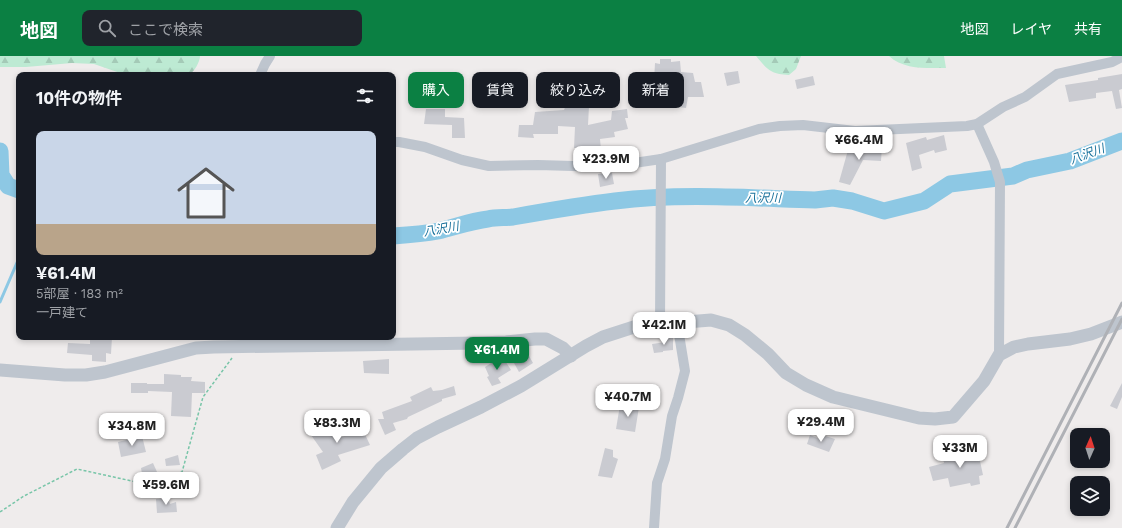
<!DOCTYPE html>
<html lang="ja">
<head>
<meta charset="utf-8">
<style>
	:root { --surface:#171b24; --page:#20242c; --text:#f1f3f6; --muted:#9ea1a6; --line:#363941; --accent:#0b8043 }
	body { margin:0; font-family:"Work Sans","Noto Sans JP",sans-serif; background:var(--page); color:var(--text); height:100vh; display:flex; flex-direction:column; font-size:15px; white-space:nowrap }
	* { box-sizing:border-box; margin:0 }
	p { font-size:13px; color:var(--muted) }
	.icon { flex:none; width:22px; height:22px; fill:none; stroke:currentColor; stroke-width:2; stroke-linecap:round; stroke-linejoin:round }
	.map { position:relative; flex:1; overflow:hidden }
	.drawer { position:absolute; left:16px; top:16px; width:380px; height:268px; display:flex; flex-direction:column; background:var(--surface); border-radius:8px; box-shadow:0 2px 6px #0003 }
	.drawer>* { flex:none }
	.hud { position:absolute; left:408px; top:16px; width:380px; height:36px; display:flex; gap:8px }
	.needle { width:26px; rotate:3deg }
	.controls { position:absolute; left:1070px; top:372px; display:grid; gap:8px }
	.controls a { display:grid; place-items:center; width:40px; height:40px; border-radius:8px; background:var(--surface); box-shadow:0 2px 6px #0003; font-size:20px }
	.price { position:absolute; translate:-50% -34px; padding:0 9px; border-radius:8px; background:#fff; color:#222; font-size:13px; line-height:26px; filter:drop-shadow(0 1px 2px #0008) }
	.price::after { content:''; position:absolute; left:50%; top:24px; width:12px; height:9px; margin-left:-6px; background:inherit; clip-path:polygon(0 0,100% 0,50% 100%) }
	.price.current { background:var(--accent); color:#fff }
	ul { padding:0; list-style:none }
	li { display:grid; align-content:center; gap:8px; height:212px; padding:0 20px }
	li+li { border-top:1px solid var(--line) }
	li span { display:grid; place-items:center; height:124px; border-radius:8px; color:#555 }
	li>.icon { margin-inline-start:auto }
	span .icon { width:72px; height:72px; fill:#fffc; stroke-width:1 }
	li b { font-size:17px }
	h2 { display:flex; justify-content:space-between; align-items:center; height:48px; padding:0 20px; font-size:17px }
	.pill { padding:0 14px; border-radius:8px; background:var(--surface); box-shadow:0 2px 6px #0003; font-size:14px; line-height:36px }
	.pill.current { background:var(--accent); color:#fff }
	header { display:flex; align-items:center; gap:24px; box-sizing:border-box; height:56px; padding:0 20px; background:var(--accent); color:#fff }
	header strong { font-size:19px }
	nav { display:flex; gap:22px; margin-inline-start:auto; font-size:14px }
	.search { width:280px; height:36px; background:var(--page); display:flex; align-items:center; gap:10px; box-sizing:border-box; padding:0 14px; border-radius:8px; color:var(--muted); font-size:15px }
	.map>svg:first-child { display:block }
	.forest { fill:url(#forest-firs) }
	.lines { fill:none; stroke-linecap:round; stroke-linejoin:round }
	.stream { stroke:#8dc8e4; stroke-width:3 }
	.river { stroke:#8dc8e4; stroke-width:17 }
	.building { fill:#cacbd1 }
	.path { stroke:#78c5a8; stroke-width:1.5; stroke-dasharray:3 2; stroke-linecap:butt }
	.minor { stroke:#bec5ce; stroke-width:10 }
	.tertiary { stroke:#bec5ce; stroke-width:13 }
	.rail { stroke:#afb1b6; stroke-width:3 }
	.labels { text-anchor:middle; stroke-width:3.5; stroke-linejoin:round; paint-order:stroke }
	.water-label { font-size:12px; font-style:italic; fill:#17709a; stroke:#fff }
</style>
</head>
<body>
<header>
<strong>地図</strong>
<div class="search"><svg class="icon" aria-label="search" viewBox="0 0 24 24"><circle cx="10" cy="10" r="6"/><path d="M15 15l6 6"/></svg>ここで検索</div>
<nav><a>地図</a><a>レイヤ</a><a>共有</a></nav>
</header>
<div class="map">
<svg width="1122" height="472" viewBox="0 0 1122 472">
	<defs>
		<pattern id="forest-firs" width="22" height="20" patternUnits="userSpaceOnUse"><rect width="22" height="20" fill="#bdead3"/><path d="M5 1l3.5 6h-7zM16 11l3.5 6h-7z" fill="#a4cab7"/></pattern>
	</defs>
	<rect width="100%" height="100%" fill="#efecec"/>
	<g class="forest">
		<path d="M0 0H200C200 6 194 16 189 19H126L94 8 72 7 26 11H0Z"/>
		<path d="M756 0H801L796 13 789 19C770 18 768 14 756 0Z"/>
		<path d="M889 0H944L946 12C927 12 904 14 889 0Z"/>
	</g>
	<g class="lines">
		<polyline class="stream" points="0,246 19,202"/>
		<g class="river">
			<polyline points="0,95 1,119 8,130 19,134"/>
			<path d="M393 180C408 179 423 178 438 175 455 171 471 165 488 163 496 161 505 162 513 161 547 155 581 149 615 145 681 137 749 142 815 144L833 142 852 145 884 155 924 145 950 128 1013 120 1027 114 1070 105 1122 85"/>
		</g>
	</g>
	<g class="building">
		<polygon points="660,3 671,3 671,6 680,5 681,16 693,17 695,26 701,26 704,41 688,41 686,52 678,51 676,30 654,26 655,7 660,8"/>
		<polygon points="738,15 740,27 727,30 724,17"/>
		<polygon points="1122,18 1122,33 1119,34 1122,52 1116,53 1112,35 1096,37 1096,42 1069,46 1065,29 1098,24 1098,22"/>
		<polygon points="646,20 647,31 631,30 631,21"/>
		<polygon points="813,20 815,29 797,33 795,24"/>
		<polygon points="566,49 589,50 588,69 611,64 612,55 627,53 628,62 625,62 628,73 614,76 615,81 600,83 601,94 592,95 592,91 574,92 575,71 558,70 558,78 533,78 534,82 518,81 519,69 533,69 535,56 564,54"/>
		<polygon points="426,53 445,53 445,61 464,62 465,82 452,82 452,69 424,68"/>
		<polygon points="944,79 947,94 935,97 934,94 919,99 922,112 912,115 906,87 926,81 927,84"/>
		<polygon points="856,89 882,90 881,105 863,104 850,129 839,126 848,94 855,96"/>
		<polygon points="612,117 614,128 600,131 598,118"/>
		<polygon points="90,281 112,281 111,298 106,297 106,306 92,305 92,299 67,297 68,287 90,288"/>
		<polygon points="673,281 673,294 663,295 663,296 654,297 652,288 666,286 666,282"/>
		<polygon points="528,298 533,307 519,316 514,307"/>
		<polygon points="502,300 511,314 498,322 501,327 492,330 487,321 489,320 485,311"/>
		<polygon points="389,303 389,318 364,317 363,305"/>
		<polygon points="164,318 181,319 181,321 192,321 191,325 205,326 205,337 192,337 191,361 171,360 172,336 148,335 148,337 131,337 131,327 147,327 147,328 164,328"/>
		<polygon points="1122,327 1122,341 1117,353 1110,350"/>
		<polygon points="454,330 456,339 442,343 442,345 408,361 407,363 393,367 396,374 385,379 378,363 384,363 382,356 412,345 410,341 431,331 433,335 442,334"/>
		<polygon points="620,349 639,351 635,376 616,373"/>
		<polygon points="333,367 342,381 362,372 370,389 338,399 341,405 322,414 316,399 323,396 311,379"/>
		<polygon points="810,379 820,383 822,379 835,383 829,396 807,388"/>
		<polygon points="142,380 146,396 121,401 118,386"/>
		<polygon points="977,391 983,419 979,420 980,428 971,430 970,427 950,431 948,422 933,425 929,411 944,407 943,403 959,399 958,396"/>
		<polygon points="605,392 613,394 613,401 618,403 612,422 598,420"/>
		<polygon points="178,399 180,409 166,410 165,403"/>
		<polygon points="153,407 157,416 142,418 141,412"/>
		<polygon points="168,442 170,448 176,446 177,456 157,457 156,443"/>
	</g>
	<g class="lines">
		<polyline class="path" points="0,456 24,440 77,413 141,427 182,416 203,341 232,302"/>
		<g class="minor">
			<polyline points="260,19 265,8 270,0"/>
			<polyline points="977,68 994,106 1000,126 999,299"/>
			<polyline points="393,86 399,86 425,91 462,104 489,110 538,109 607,111 661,103 759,73 780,70 803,69 855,75 967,70 977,68 1003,51 1025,41 1057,18 1112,6 1122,1"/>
			<polyline points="660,268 661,103"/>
			<polyline points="258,290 267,281"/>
			<polyline points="654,472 657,427 665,403 672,360 678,342 685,315 677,266"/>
		</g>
		<g class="tertiary">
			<polyline points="0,314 65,319 86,319 105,316 196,292 214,291 478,287 506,286 535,283 546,283 563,292 571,300"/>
			<polyline points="337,472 353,446 381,412 403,393 417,382 438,371 481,351 521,330 586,290 603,281 637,270 711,264 729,269 745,279 768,298 786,317 806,329 833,341 919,362 935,363 953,361 984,325 999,299 1014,291 1028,288 1070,283 1091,278 1122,266"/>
		</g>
		<g class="rail">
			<polyline points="1007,472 1122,247"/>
			<polyline points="1015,472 1122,263"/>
		</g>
	</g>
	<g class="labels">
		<g class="water-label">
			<text transform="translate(1087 98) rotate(-20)" y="4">八沢川</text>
			<text x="763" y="146">八沢川</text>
			<text transform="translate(441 173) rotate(-10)" y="4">八沢川</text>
		</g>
	</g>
</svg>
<div class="controls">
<a><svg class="needle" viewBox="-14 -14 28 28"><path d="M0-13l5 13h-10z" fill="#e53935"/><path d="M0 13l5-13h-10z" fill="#9ea1a6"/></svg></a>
<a><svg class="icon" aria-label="layers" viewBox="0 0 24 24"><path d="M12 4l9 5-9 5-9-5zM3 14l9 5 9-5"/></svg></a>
</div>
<b class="price" style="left:859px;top:105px">¥66.4M</b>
<b class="price" style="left:606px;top:124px">¥23.9M</b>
<b class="price" style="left:664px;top:290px">¥42.1M</b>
<b class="price current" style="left:497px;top:315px">¥61.4M</b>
<b class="price" style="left:628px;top:362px">¥40.7M</b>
<b class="price" style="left:821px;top:387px">¥29.4M</b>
<b class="price" style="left:337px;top:388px">¥83.3M</b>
<b class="price" style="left:132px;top:391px">¥34.8M</b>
<b class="price" style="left:960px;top:413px">¥33M</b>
<b class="price" style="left:166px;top:450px">¥59.6M</b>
<div class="hud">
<a class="pill current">購入</a>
<a class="pill">賃貸</a>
<a class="pill">絞り込み</a>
<a class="pill">新着</a>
</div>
<section class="drawer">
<h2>10件の物件<svg class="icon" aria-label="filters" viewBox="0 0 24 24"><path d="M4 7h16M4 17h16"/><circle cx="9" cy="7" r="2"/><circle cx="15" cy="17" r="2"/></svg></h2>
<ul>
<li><span style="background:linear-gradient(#c9d6e8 75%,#b9a48a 0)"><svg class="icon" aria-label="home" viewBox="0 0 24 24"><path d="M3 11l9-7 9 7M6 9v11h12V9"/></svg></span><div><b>¥61.4M</b><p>5部屋 · 183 m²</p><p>一戸建て</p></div></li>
</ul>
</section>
</div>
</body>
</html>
